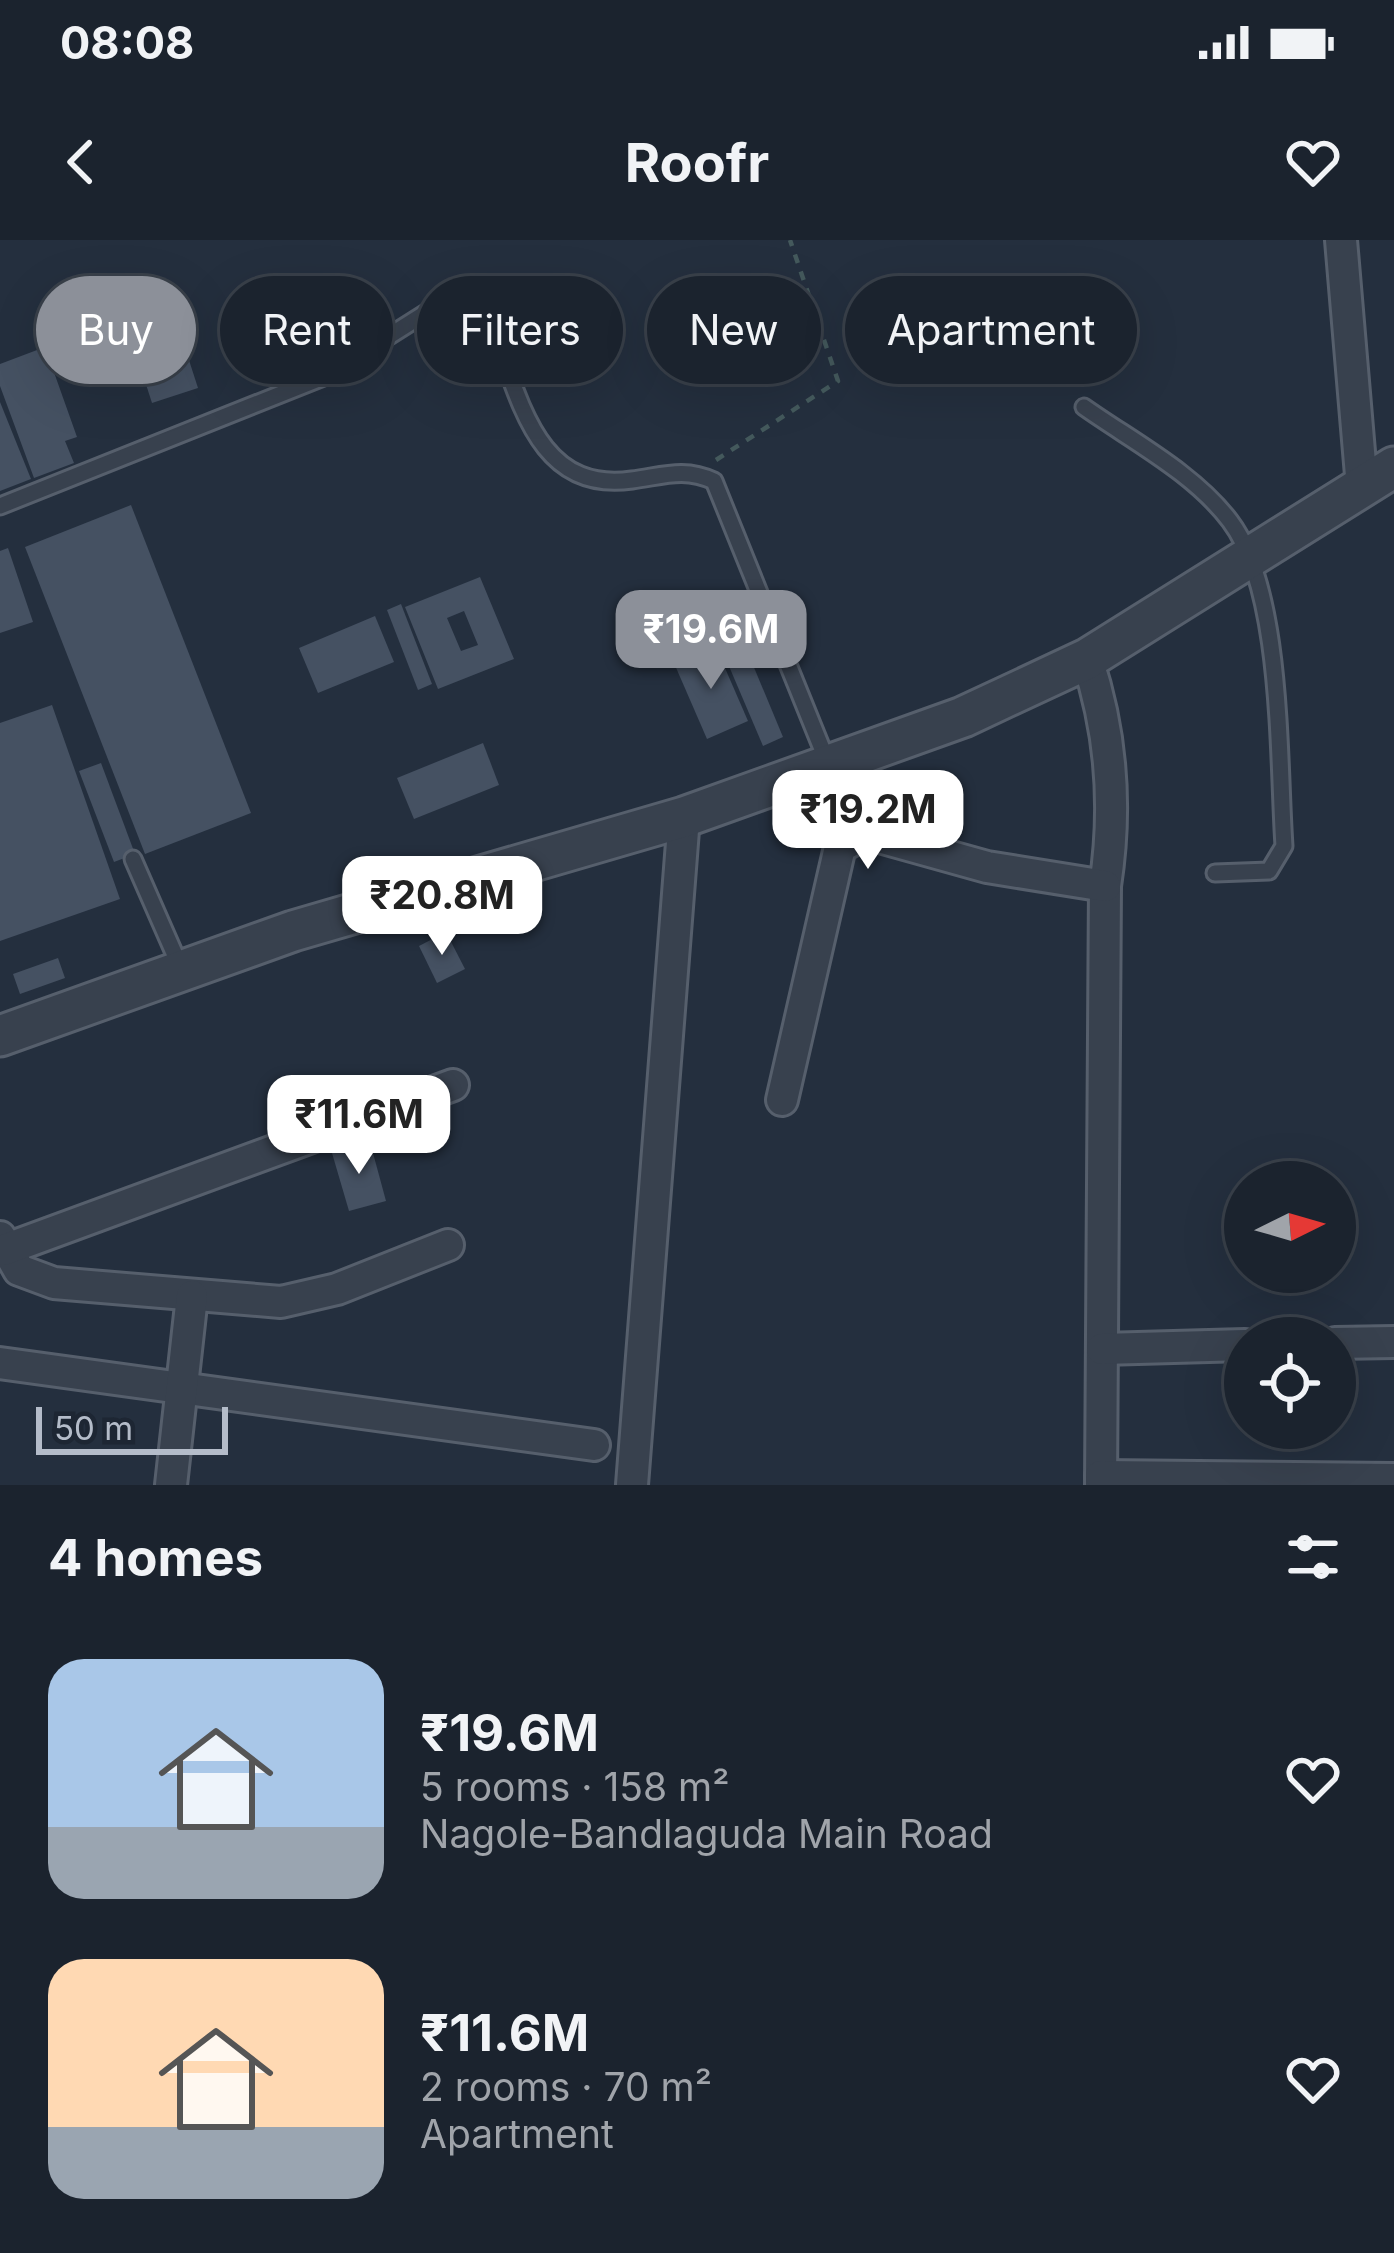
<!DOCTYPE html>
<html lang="en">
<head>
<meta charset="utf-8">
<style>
	:root { --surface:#1b232e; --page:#282f3a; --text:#f1f3f6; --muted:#a0a4aa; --line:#39404a; --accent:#8c9099 }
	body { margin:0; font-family:Inter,sans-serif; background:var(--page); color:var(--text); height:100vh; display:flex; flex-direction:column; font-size:45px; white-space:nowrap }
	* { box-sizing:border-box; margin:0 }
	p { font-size:39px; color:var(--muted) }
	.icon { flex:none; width:66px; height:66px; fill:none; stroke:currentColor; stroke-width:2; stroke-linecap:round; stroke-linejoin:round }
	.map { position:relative; height:1245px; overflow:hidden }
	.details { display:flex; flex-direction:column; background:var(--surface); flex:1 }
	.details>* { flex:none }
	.banner { position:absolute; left:36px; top:36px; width:1323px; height:108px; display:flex; gap:24px }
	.needle { width:78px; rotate:85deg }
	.controls { position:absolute; left:1224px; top:921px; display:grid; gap:24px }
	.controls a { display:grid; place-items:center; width:132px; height:132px; border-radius:50%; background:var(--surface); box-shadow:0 12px 48px #0002,0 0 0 3px var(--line); font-size:60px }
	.scale { position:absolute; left:36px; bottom:30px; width:192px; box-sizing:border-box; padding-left:12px; border:6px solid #b4bcc9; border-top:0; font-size:33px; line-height:42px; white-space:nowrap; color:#b4bcc9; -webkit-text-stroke:9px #1d2633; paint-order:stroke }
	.price { position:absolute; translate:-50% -102px; padding:0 27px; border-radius:24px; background:#fff; color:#222; font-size:39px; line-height:78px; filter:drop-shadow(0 3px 6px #0008) }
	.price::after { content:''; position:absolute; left:50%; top:72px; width:36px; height:27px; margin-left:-18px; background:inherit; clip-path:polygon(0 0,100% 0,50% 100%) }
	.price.selected { background:var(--accent); color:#fff }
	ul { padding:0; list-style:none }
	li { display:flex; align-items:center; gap:36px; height:300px; padding:0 48px }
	li span { display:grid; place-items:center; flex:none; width:336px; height:240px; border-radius:36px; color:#555 }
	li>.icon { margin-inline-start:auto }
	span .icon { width:144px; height:144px; fill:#fffc; stroke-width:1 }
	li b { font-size:51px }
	h2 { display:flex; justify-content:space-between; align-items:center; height:144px; padding:0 48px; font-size:51px }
	.pill { padding:0 42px; border-radius:54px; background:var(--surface); box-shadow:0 12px 48px #0002,0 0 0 3px var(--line); font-size:42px; line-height:108px }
	.pill.selected { background:var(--accent); color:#fff }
	.status { display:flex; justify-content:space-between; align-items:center; height:84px; padding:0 60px; background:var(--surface); direction:ltr }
	.status svg { height:33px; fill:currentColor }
	header { display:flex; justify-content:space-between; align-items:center; height:156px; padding:0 48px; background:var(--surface); font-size:54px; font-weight:700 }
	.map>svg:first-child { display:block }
	.building { fill:#455162; fill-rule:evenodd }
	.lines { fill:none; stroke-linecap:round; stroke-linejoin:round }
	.service-casing { stroke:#565f6c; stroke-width:21 }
	.minor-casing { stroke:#565f6c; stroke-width:36 }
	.tertiary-casing { stroke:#565f6c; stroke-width:45 }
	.path { stroke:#44595c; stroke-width:4.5; stroke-dasharray:9 9; stroke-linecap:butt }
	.service { stroke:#38414e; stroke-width:15 }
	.minor { stroke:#38414e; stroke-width:30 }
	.tertiary { stroke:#38414e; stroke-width:39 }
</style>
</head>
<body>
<div class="status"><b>08:08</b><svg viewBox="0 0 49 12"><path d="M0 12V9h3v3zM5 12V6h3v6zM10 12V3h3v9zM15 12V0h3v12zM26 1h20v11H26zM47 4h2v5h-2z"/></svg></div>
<header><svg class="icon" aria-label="back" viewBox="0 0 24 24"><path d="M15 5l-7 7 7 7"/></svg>Roofr<svg class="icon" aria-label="heart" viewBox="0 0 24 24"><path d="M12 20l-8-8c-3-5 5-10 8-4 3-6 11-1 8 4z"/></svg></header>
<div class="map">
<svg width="1394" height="1245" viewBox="0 0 1394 1245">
	<rect width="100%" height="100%" fill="#242f3e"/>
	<g class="building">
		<polygon points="177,83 198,148 152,163 131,98"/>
		<polygon points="45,107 77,197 65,201 74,223 34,238 0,146 0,124"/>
		<polygon points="0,162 31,239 0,251"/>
		<polygon points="131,265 251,573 145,614 25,307"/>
		<polygon points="8,308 33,382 0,393 0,311"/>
		<path d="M480 337 514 419 438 449 405 367ZM464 371 478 405 461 411 447 378Z"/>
		<polygon points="401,364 432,444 418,450 387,370"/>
		<polygon points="375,376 394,422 318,453 299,408"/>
		<polygon points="738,389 783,497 763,506 717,398"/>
		<polygon points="715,405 748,481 707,499 674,423"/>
		<polygon points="52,465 120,659 0,701 0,483"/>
		<polygon points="483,503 499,545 414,579 397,538"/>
		<polygon points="101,523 135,614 114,622 79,531"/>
		<polygon points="446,692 465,729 437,743 419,706"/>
		<polygon points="58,718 65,738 20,754 13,734"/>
		<polygon points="370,902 386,961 349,971 332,913"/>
	</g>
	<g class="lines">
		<g class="service-casing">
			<g id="service">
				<path d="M1084 167C1132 201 1194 233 1230 281 1283 351 1278 519 1284 606L1269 631 1215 633"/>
				<path d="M0 266 326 136 443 62C464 57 474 60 488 76 519 152 533 254 632 240 663 236 684 227 714 241L829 526"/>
				<polyline points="133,619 182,731"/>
			</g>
		</g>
		<g class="minor-casing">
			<g id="minor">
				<polyline points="1341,0 1362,247"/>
				<path d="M1087 419C1112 494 1117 568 1105 646L1101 1245"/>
				<polyline points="782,860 840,607 865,593 987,627 1105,646"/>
				<polyline points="0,997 19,1030 54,1043 281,1062 337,1049 448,1005"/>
				<polyline points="4,1010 453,845"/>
				<polyline points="1335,1103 1394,1102"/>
				<polyline points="1102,1109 1245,1105"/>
				<polyline points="0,1123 594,1205"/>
				<polyline points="1101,1236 1394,1239"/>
				<polyline points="171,1245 192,1056"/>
				<polyline points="632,1245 684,577"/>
			</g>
		</g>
		<g class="tertiary-casing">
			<polyline id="tertiary" points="0,796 293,691 684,577 963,477 1087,419 1394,227"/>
		</g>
		<polyline class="path" points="716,220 838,141 790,0"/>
		<use href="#service" class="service"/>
		<use href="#minor" class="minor"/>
		<use href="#tertiary" class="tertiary"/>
	</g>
</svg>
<div class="controls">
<a><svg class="needle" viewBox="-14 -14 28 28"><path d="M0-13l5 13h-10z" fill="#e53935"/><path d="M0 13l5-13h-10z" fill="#a0a4aa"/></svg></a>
<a><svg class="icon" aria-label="locate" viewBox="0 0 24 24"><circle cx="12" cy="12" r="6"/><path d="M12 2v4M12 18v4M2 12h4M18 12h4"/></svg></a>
</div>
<div class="scale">50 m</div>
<b class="price selected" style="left:711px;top:452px">₹19.6M</b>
<b class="price" style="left:868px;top:632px">₹19.2M</b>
<b class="price" style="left:442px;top:718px">₹20.8M</b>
<b class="price" style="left:359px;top:937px">₹11.6M</b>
<div class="banner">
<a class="pill selected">Buy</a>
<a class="pill">Rent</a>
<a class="pill">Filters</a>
<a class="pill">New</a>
<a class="pill">Apartment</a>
</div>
</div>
<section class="details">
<h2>4 homes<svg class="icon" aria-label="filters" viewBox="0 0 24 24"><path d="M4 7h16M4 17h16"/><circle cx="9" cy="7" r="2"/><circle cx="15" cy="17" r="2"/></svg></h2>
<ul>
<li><span style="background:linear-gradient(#a9c7e8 70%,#9aa5b1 0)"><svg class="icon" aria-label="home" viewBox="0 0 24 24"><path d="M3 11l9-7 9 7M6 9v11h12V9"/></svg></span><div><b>₹19.6M</b><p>5 rooms · 158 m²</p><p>Nagole-Bandlaguda Main Road</p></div><svg class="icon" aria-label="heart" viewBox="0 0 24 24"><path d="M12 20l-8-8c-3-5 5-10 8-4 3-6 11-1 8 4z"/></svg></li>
<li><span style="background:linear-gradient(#ffd9b3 70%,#9aa5b1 0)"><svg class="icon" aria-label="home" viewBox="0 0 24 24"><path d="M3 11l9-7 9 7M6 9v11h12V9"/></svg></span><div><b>₹11.6M</b><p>2 rooms · 70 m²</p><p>Apartment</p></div><svg class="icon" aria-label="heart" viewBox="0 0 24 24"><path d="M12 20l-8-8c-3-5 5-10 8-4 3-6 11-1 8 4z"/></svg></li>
</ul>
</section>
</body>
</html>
